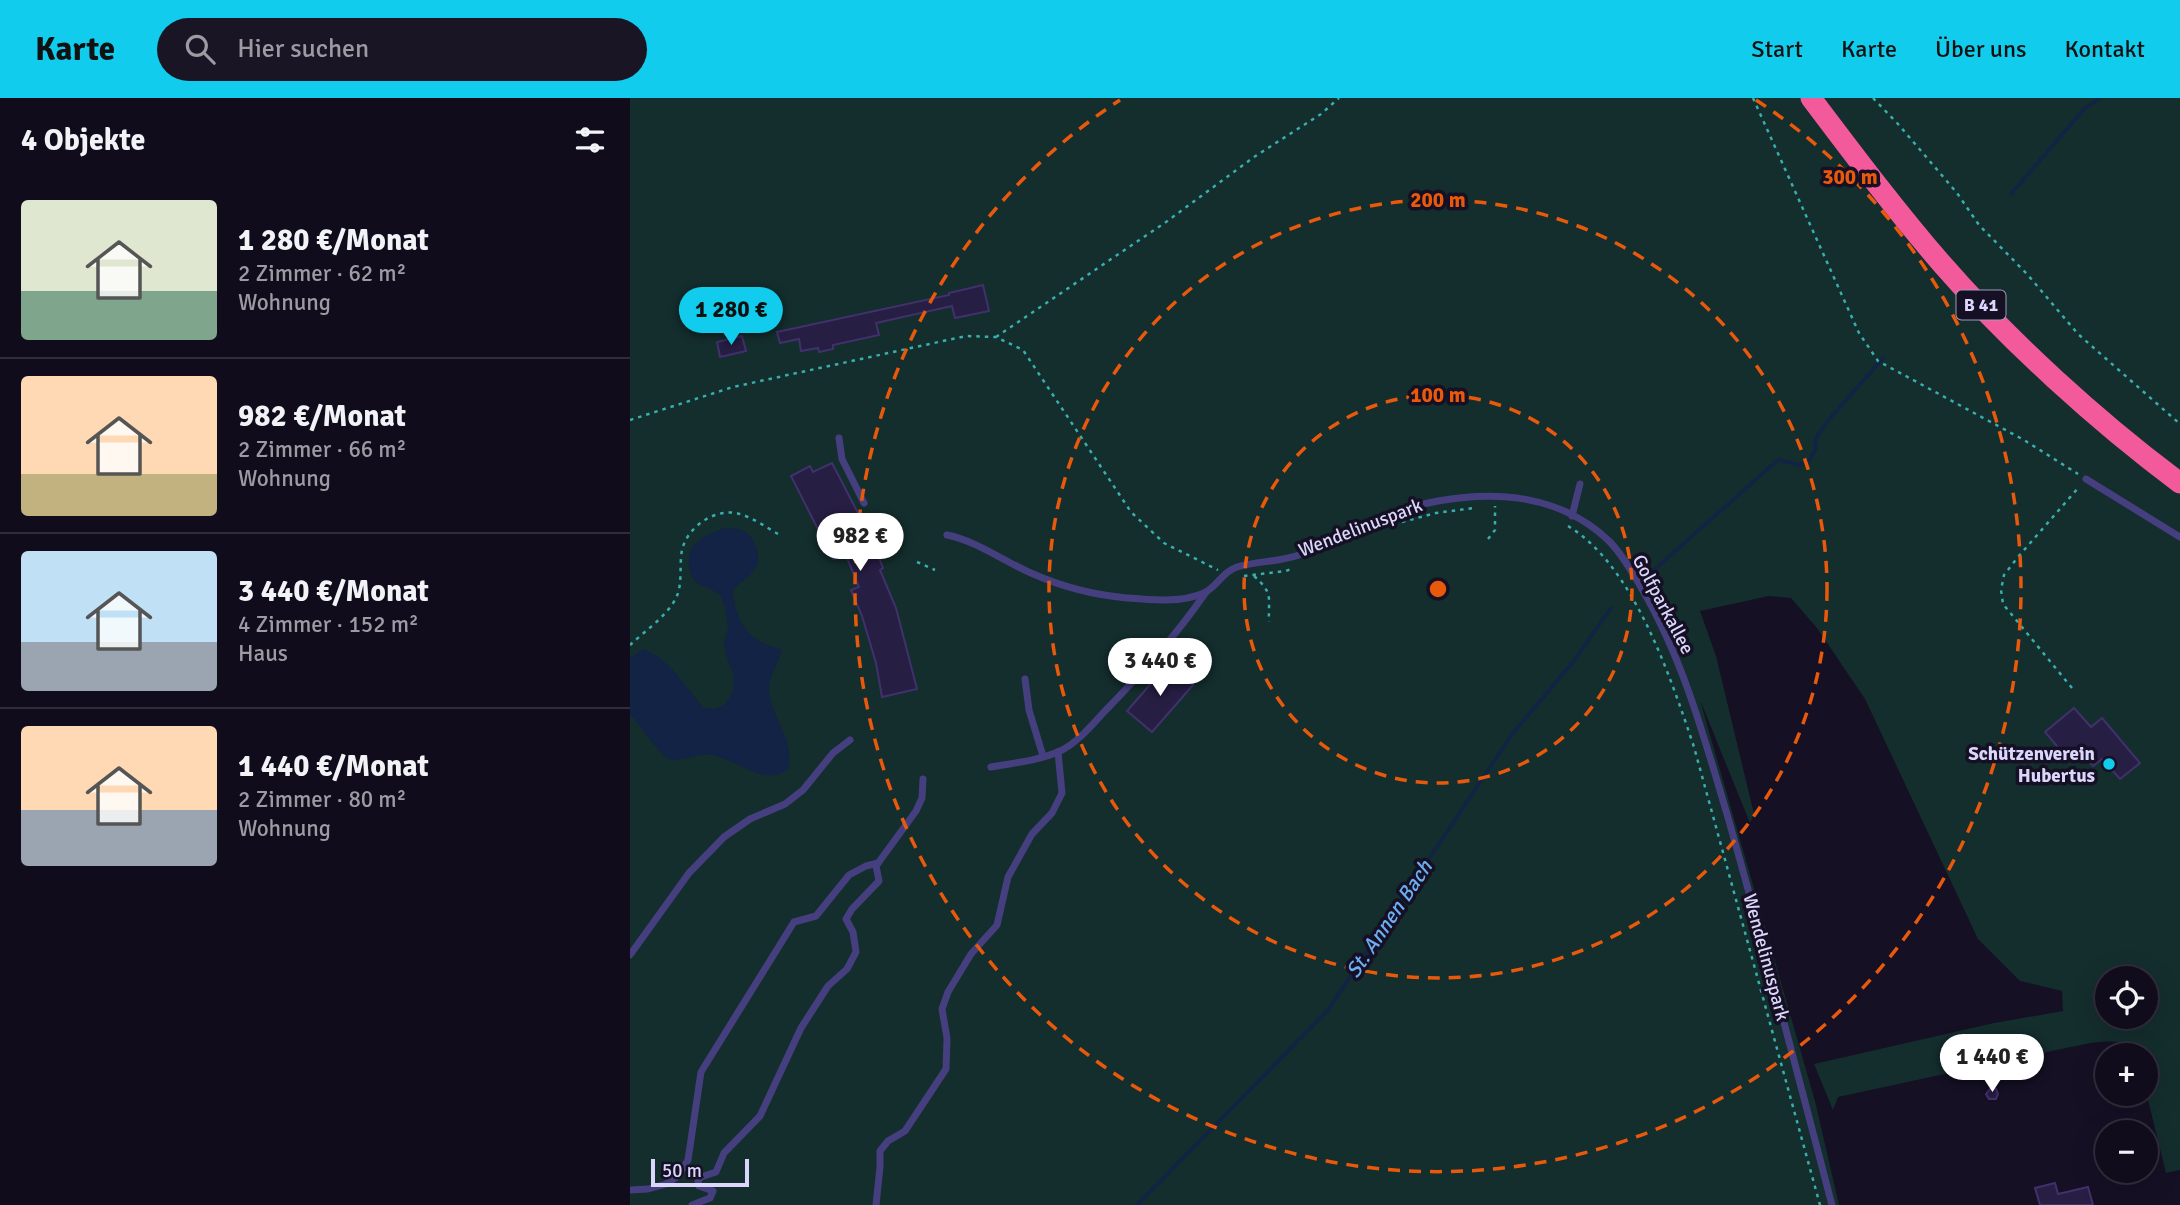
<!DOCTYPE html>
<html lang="de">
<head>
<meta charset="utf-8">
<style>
	:root { --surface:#100c1b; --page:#191524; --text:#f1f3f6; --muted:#9c9ba3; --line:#302c3a; --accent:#11ccec }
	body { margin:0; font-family:Signika,sans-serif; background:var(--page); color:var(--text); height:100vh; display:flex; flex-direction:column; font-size:26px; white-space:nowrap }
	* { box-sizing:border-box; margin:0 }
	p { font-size:23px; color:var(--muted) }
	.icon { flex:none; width:38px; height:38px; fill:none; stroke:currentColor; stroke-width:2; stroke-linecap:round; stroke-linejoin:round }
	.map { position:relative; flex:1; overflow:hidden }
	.panel { display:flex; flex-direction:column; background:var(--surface); width:630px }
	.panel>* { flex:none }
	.tools { position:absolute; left:1465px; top:868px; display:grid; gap:14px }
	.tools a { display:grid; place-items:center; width:63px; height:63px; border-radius:50%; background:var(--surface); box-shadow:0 7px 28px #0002,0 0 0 2px var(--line); font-size:35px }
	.scale { position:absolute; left:21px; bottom:18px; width:98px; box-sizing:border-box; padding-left:7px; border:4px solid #dcd6fc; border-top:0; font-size:19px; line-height:24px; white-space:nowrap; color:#dcd6fc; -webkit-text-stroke:5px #151024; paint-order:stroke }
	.price { position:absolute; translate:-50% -60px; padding:0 16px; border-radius:24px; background:#fff; color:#222; font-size:23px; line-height:46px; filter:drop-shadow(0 2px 4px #0008) }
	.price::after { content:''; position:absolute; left:50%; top:42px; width:21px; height:16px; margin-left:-10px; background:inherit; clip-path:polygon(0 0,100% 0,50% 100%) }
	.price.selected { background:var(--accent); color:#111 }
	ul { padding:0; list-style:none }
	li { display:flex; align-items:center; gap:21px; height:175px; padding:0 21px }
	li+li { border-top:2px solid var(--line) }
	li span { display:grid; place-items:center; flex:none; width:196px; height:140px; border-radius:7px; color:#555 }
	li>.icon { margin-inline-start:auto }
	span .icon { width:84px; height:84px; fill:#fffc; stroke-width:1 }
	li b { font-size:30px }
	h2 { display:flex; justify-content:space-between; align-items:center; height:84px; padding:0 21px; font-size:30px }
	header { display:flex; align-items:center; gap:42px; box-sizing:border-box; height:98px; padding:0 35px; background:var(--accent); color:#111 }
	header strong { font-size:33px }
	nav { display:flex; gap:38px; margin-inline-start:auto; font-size:24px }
	.search { width:490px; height:63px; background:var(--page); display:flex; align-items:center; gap:18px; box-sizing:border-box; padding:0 24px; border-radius:38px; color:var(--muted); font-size:26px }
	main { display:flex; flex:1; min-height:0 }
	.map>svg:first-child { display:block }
	.green { fill:#142d2d; fill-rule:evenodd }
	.water { fill:#122346 }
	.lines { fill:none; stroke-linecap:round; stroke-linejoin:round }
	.stream { stroke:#122346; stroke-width:3.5 }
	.building { fill:#271e43; stroke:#40316d; stroke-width:2 }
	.path { stroke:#38aead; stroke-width:2.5; stroke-dasharray:3.5 5; stroke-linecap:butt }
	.lane { stroke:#453f7f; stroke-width:7 }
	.highway { stroke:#f35a9c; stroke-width:21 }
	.ring { fill:none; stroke:#e8590c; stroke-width:3.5; stroke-dasharray:12 9 }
	.poi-dot { fill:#11ccec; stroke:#151024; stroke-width:2.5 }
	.labels { text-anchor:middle; stroke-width:7; stroke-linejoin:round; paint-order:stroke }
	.shield { fill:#151024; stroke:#a09bbb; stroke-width:2 }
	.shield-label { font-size:18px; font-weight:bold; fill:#dcd6fc }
	.street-label { font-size:19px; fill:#dcd6fc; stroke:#151024 }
	.poi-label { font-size:19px; font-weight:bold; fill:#dcd6fc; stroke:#151024; text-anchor:end }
	.water-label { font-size:21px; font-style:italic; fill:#6caef4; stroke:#151024 }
	.centre { fill:#e8590c; stroke:#151024; stroke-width:3.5 }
	.ring-label { font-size:21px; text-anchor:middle; font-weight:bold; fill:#e8590c; stroke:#151024; stroke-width:7; stroke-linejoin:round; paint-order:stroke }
</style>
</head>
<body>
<header>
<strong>Karte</strong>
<div class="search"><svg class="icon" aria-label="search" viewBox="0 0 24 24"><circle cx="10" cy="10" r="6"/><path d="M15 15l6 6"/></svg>Hier suchen</div>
<nav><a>Start</a><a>Karte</a><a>Über uns</a><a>Kontakt</a></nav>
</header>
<main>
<section class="panel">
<h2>4 Objekte<svg class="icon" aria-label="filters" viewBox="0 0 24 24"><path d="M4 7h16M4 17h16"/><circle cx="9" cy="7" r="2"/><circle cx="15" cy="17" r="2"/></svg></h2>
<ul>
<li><span style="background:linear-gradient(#dfe7d0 65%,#7fa58c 0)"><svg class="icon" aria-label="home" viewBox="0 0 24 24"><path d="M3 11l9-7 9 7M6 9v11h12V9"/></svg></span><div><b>1 280 €/Monat</b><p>2 Zimmer · 62 m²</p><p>Wohnung</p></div></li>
<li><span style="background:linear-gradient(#ffd9b3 70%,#c2b280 0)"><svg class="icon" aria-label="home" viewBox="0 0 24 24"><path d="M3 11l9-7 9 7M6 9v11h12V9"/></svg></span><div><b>982 €/Monat</b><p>2 Zimmer · 66 m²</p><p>Wohnung</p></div></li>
<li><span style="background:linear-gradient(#bfe0f5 65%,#9aa5b1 0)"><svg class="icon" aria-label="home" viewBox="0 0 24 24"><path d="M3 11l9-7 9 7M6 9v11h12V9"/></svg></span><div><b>3 440 €/Monat</b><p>4 Zimmer · 152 m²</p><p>Haus</p></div></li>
<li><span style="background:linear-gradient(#ffd9b3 60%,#9aa5b1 0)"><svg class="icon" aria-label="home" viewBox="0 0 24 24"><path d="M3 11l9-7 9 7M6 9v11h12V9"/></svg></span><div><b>1 440 €/Monat</b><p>2 Zimmer · 80 m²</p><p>Wohnung</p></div></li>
</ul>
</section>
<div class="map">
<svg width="1550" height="1107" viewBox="0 0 1550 1107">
	<rect width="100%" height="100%" fill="#151024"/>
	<path class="green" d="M0 0H1550V1072L1536 1075 1516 994V957C1501 957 1498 946 1486 944 1468 942 1448 948 1431 951L1208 999 1203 1012 1184 966 1364 925 1433 913 1432 893 1390 883 1348 841 1235 601 1187 530 1161 500 1139 498 1070 513 1086 558 1124 716 1120 725 1070 602 1185 1003 1209 1107H0ZM1477 880H1516V919H1477Z"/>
	<path class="water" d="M95 430C100 431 107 430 112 432 125 438 134 461 124 472 119 480 109 484 103 492 105 524 118 543 150 551L152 554C147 565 139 579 139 591 140 619 166 643 158 671 135 690 106 661 82 657 68 654 53 665 39 661 30 657 8 625 0 616V560L13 551C40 561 55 589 74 610 96 614 106 597 103 577 101 566 94 556 94 545 95 540 98 534 98 529 97 521 94 503 90 497 81 487 59 492 59 465 58 443 78 436 95 430Z"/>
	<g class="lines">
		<g class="stream">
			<polyline points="1381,96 1454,11 1470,0"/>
			<polyline points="1016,479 1148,362 1170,367 1179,363 1186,350 1185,342 1196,325 1253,260"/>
			<polyline points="507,1107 698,912 883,635 943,564 981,510"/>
		</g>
	</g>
	<g class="building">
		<polygon points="353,187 359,213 325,220 322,208 246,225 249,237 203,247 203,251 189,254 188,250 171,253 169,241 150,245 147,234 319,197 319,195"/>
		<polygon points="112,238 116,253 90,259 87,244"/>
		<polygon points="202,365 241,440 253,470 250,472 266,510 287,591 252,599 246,565 232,518 221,492 229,489 215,455 203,461 161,378 180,368 183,374"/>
		<polygon points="539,565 563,587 522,634 497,613"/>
		<polygon points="1444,610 1461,629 1472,620 1510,665 1490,681 1472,661 1463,668 1448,649 1436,659 1415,634"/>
		<polygon points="1360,991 1366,991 1368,996 1366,1001 1359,1001 1356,996"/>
		<polygon points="1425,1085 1428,1096 1458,1089 1463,1107 1410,1107 1405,1090"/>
	</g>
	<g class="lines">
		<g class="path">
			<polyline points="1123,0 1229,235 1248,263 1394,342 1448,376"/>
			<polyline points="1243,0 1268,26 1327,95 1349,127 1397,176 1448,236 1550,326"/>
			<polyline points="366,239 536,124 624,59 691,16 709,0"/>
			<polyline points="0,322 103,289 336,238 366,239 393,252 501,414 534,445 588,472"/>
			<polyline points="772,424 806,415 844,410"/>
			<path d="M938 428C1004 468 1040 578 1064 649L1190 1107"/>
			<polyline points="858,441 865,432 865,408"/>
			<polyline points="287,464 305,472"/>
			<polyline points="614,478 656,473 663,470"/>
			<path d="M624 478C644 496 638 499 639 524"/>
			<path d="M0 547C15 533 37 518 46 500 53 486 49 467 52 452 57 430 83 411 106 415 121 418 137 430 150 437"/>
			<polyline points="1442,590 1373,506 1371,492 1374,477 1388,459 1449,389"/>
		</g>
		<g class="lane">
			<polyline points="209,340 212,361 234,405"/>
			<polyline points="1456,381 1550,439"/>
			<polyline points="942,418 950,386"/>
			<path d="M317 437C347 443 373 463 401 475 430 488 464 497 497 500 520 502 552 505 574 495 587 489 592 474 607 469 627 463 649 464 669 457 716 439 758 412 808 403 869 392 933 398 980 444 993 458 1003 475 1012 491 1053 561 1074 639 1097 716 1134 846 1168 977 1202 1107"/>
			<polyline points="395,581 399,612 413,658"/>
			<path d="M361 669C383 665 408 663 430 653 446 646 462 627 474 614 511 576 546 538 576 494"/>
			<polyline points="0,857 59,775 94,739 120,721 155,706 173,692 203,655 220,642"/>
			<polyline points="0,1092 18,1091 36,1086 48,1078 58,1062 71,974 164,824 186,818 219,777 236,768 248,765"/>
			<polyline points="62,1107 80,1100 83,1093 69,1088 68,1083 71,1079 86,1074 94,1055 130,1018 171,930 198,888 217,871 226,854 223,834 216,821 222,811 249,783 246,768 286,713 292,700 293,681"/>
			<polyline points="246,1107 250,1069 250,1053 258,1043 275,1033 316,971 317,940 312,911 318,894 341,856 367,827 378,779 402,736 422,715 432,695 428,654"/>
		</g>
		<path class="highway" d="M1181 0C1224 57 1266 113 1312 166 1380 244 1467 323 1550 385"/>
	</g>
	<g class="ring">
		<circle cx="808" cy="491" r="194"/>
		<circle cx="808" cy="491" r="389"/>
		<path d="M1126 2A583 583 0 1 1 490 2"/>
	</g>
	<circle class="poi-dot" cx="1479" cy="666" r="7"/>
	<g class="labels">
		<rect class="shield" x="1326.5" y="192.5" width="49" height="29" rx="5"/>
		<g class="shield-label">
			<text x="1351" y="213">B 41</text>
		</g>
		<g class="street-label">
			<text transform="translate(730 429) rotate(-21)" y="7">Wendelinuspark</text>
			<text transform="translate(1034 506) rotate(62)" y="7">Golfparkallee</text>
			<text transform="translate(1137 859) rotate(75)" y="7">Wendelinuspark</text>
		</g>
		<g class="poi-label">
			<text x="1465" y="662">Schützenverein<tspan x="1465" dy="22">Hubertus</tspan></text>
		</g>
		<g class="water-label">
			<text transform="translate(759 821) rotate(-56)" y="7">St. Annen Bach</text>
		</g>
	</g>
	<circle cx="808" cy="491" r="10" class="centre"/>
	<g class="ring-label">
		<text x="1220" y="86">300 m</text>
		<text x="808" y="109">200 m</text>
		<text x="808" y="304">100 m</text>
	</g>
</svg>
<div class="tools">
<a><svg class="icon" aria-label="locate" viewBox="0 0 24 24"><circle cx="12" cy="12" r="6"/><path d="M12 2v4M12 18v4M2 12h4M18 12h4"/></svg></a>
<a>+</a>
<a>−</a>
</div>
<div class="scale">50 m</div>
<b class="price selected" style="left:101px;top:249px">1 280 €</b>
<b class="price" style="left:230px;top:475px">982 €</b>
<b class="price" style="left:530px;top:600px">3 440 €</b>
<b class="price" style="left:1362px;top:996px">1 440 €</b>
</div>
</main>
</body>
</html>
